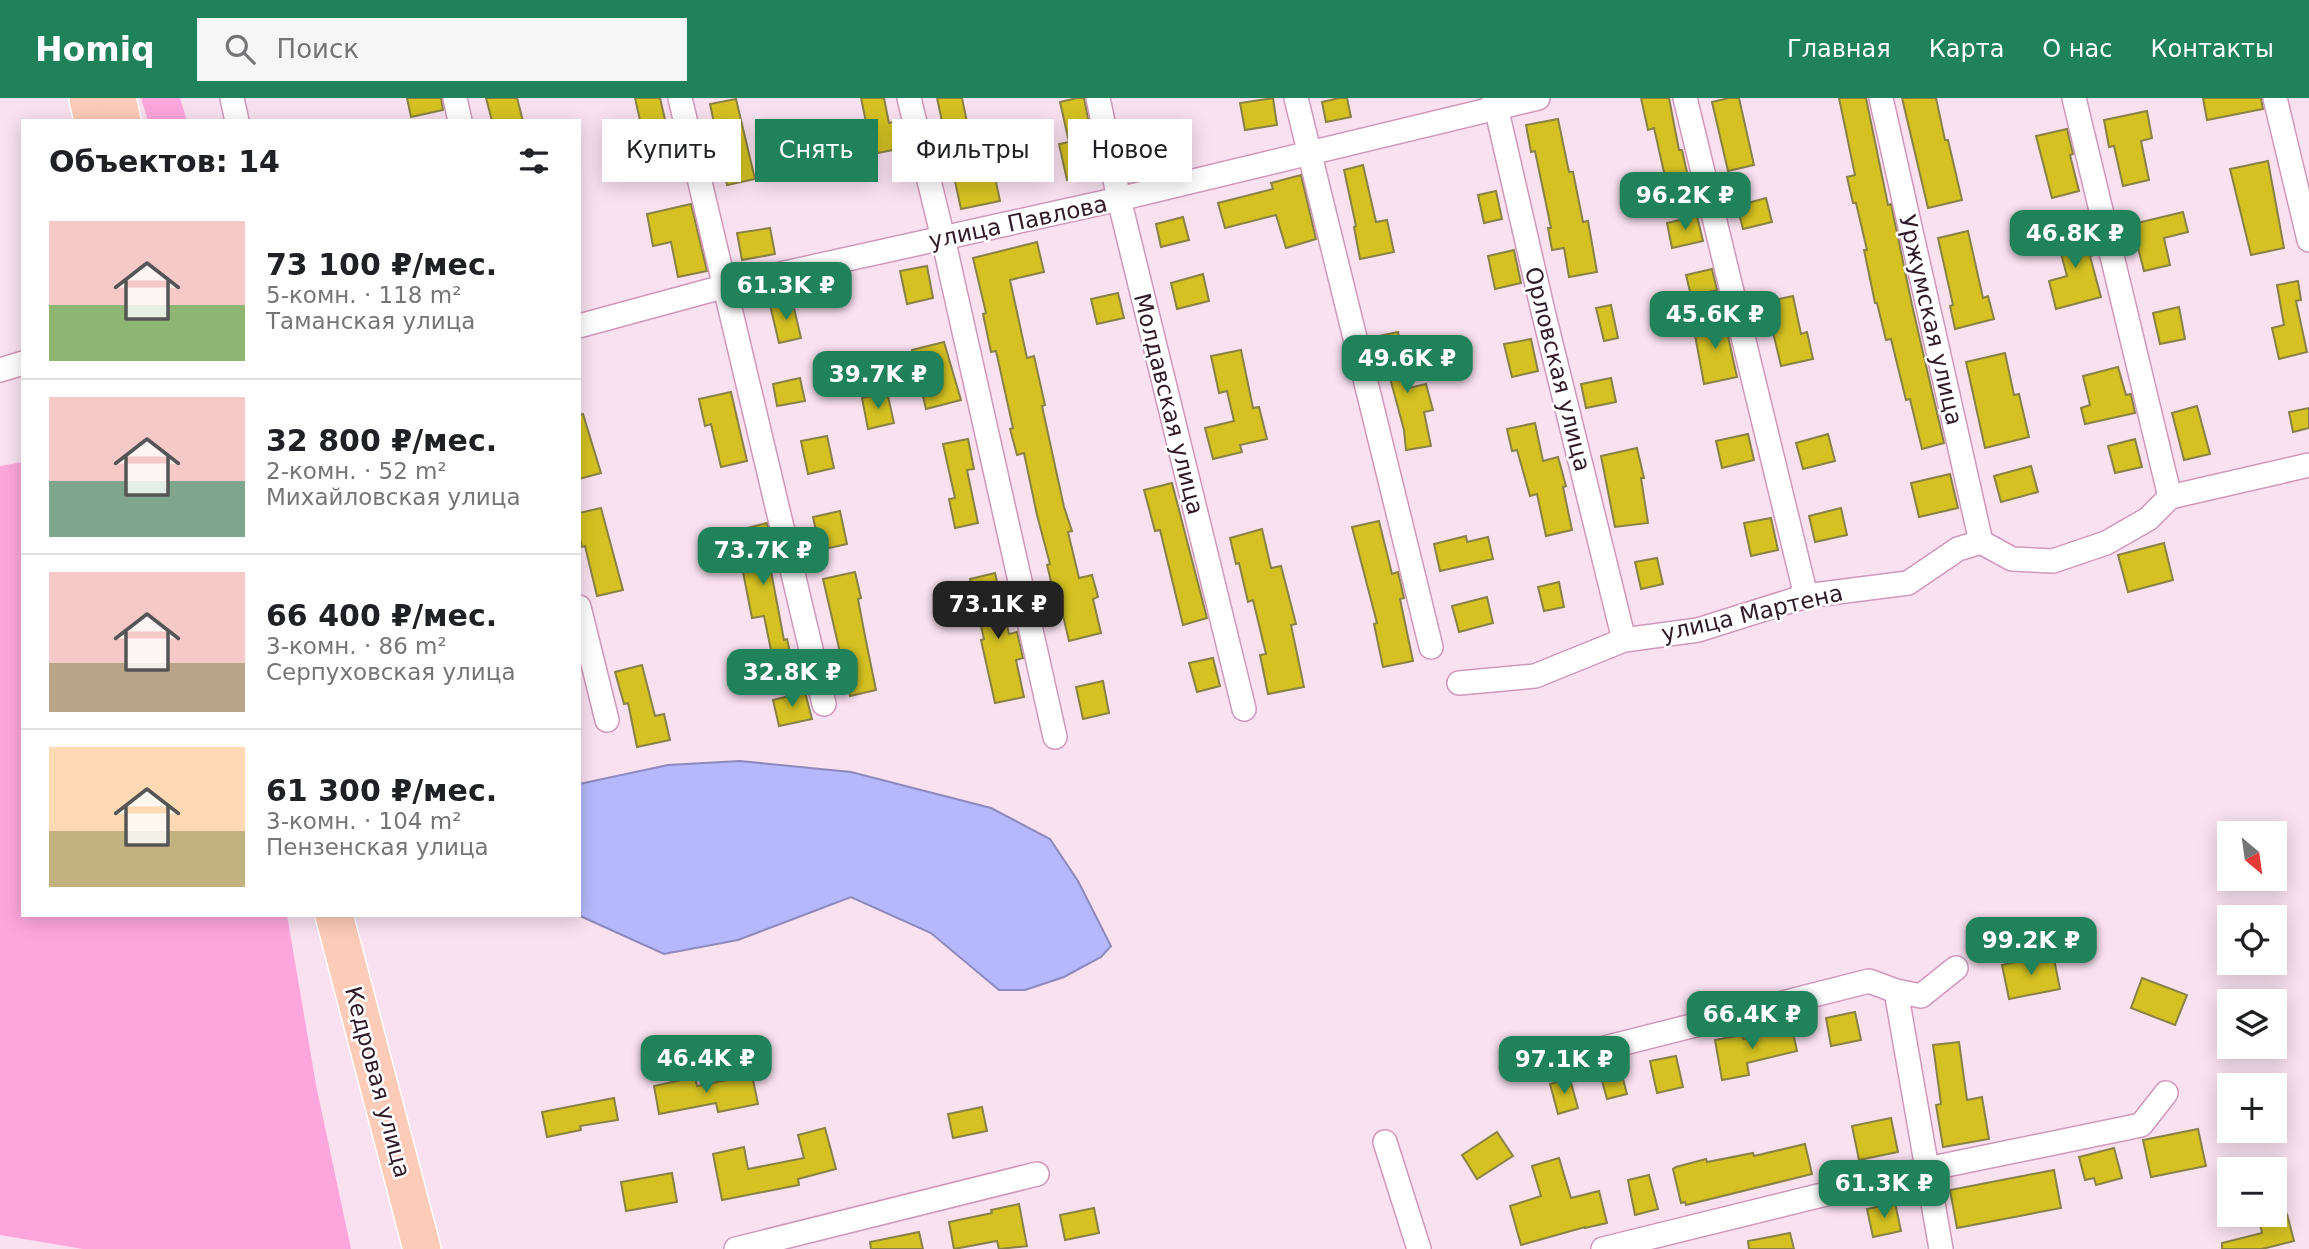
<!DOCTYPE html>
<html lang="ru">
<head>
<meta charset="utf-8">
<style>
	:root { --surface:#fff; --page:#f6f6f6; --text:#202124; --muted:#757577; --line:#e0e0e0; --accent:#20825b }
	body { margin:0; font-family:"DejaVu Sans",sans-serif; background:var(--page); color:var(--text); height:100vh; display:flex; flex-direction:column; font-size:26px; white-space:nowrap }
	* { box-sizing:border-box; margin:0 }
	p { font-size:23px; color:var(--muted) }
	.icon { flex:none; width:38px; height:38px; fill:none; stroke:currentColor; stroke-width:2; stroke-linecap:round; stroke-linejoin:round }
	.map { position:relative; flex:1; overflow:hidden }
	.details { position:absolute; left:21px; top:21px; width:560px; height:798px; display:flex; flex-direction:column; background:var(--surface); border-radius:0px; box-shadow:0 4px 18px #0003 }
	.details>* { flex:none }
	.guide { position:absolute; left:602px; top:21px; width:665px; height:63px; display:flex; gap:14px }
	.needle { width:46px; rotate:151deg }
	.fabs { position:absolute; left:2217px; top:723px; display:grid; gap:14px }
	.fabs a { display:grid; place-items:center; width:70px; height:70px; border-radius:0px; background:var(--surface); box-shadow:0 4px 18px #0003; font-size:35px }
	.price { position:absolute; translate:-50% -60px; padding:0 16px; border-radius:14px; background:var(--accent); color:#fff; font-size:23px; line-height:46px; filter:drop-shadow(0 2px 4px #0008) }
	.price::after { content:''; position:absolute; left:50%; top:42px; width:21px; height:16px; margin-left:-10px; background:inherit; clip-path:polygon(0 0,100% 0,50% 100%) }
	.price.on { background:#222; color:#fff }
	ul { padding:0; list-style:none }
	li { display:flex; align-items:center; gap:21px; height:175px; padding:0 28px }
	li+li { border-top:2px solid var(--line) }
	li span { display:grid; place-items:center; flex:none; width:196px; height:140px; border-radius:0px; color:#555 }
	li>.icon { margin-inline-start:auto }
	span .icon { width:84px; height:84px; fill:#fffc; stroke-width:1 }
	li b { font-size:30px }
	h2 { display:flex; justify-content:space-between; align-items:center; height:84px; padding:0 28px; font-size:30px }
	.tag { padding:0 24px; border-radius:0px; background:var(--surface); box-shadow:0 4px 18px #0003; font-size:24px; line-height:63px }
	.tag.on { background:var(--accent); color:#fff }
	header { display:flex; align-items:center; gap:42px; box-sizing:border-box; height:98px; padding:0 35px; background:var(--accent); color:#fff }
	header strong { font-size:33px }
	nav { display:flex; gap:38px; margin-inline-start:auto; font-size:24px }
	.search { width:490px; height:63px; background:var(--page); display:flex; align-items:center; gap:18px; box-sizing:border-box; padding:0 24px; border-radius:0px; color:var(--muted); font-size:26px }
	.map>svg:first-child { display:block }
	.green { fill:#fca6dd }
	.water { fill:#b5b8fd; stroke:#8d89bd; stroke-width:2 }
	.building { fill:#d5c222; stroke:#898145; stroke-width:2 }
	.lines { fill:none; stroke-linecap:round; stroke-linejoin:round }
	.minor-casing { stroke:#d098bb; stroke-width:26 }
	.primary-casing { stroke:#fff; stroke-width:40 }
	.minor { stroke:#fff; stroke-width:23 }
	.primary { stroke:#fdcbb8; stroke-width:37 }
	.labels { text-anchor:middle; stroke-width:5; stroke-linejoin:round; paint-order:stroke }
	.street-label { font-size:23px; fill:#2f1a27; stroke:#fff }
</style>
</head>
<body>
<header>
<strong>Homiq</strong>
<div class="search"><svg class="icon" aria-label="search" viewBox="0 0 24 24"><circle cx="10" cy="10" r="6"/><path d="M15 15l6 6"/></svg>Поиск</div>
<nav><a>Главная</a><a>Карта</a><a>О нас</a><a>Контакты</a></nav>
</header>
<div class="map">
<svg width="2309" height="1151" viewBox="0 0 2309 1151">
	<rect width="100%" height="100%" fill="#f9e1ef"/>
	<g class="green">
		<polygon points="141,0 180,0 187,23 148,23"/>
		<polygon points="23,364 23,817 287,817 316,987 351,1151 83,1151 0,1137 0,368"/>
	</g>
	<polygon class="water" points="740,663 851,674 991,710 1050,741 1078,783 1111,848 1101,859 1064,879 1025,892 999,892 931,835 851,799 738,842 664,856 578,817 579,686 668,667"/>
	<g class="building">
		<polygon points="407,0 441,0 443,12 411,19"/>
		<polygon points="486,0 517,0 523,23 492,23"/>
		<polygon points="635,0 660,0 677,73 641,81 633,43 644,40"/>
		<polygon points="861,0 884,0 889,25 893,24 898,51 858,59 853,32 867,29"/>
		<polygon points="937,0 962,0 974,58 990,55 1000,103 961,111"/>
		<polygon points="1077,0 1084,0 1099,75 1067,82 1059,46 1069,44 1060,4"/>
		<polygon points="1273,0 1277,27 1245,32 1240,5"/>
		<polygon points="1339,0 1347,0 1351,19 1326,24 1322,4"/>
		<polygon points="1641,0 1669,0 1679,52 1682,52 1688,79 1666,83 1654,30 1648,32"/>
		<polygon points="1729,0 1739,0 1754,67 1728,73 1712,4"/>
		<polygon points="1839,0 1866,0 1888,107 1891,106 1912,207 1944,345 1922,351 1910,301 1906,302 1891,241 1886,242 1877,205 1875,205 1864,152 1867,152 1856,105 1853,105 1847,79 1855,77"/>
		<polygon points="1902,0 1936,0 1945,42 1948,42 1962,102 1928,110"/>
		<polygon points="2203,0 2261,0 2263,11 2207,22"/>
		<polygon points="736,1 755,81 727,87 710,6"/>
		<polygon points="2147,13 2152,40 2141,43 2149,82 2123,88 2114,48 2109,49 2104,22"/>
		<polygon points="1558,21 1569,74 1573,74 1583,124 1588,123 1597,174 1569,179 1564,150 1552,152 1548,130 1551,130 1535,53 1531,54 1526,27"/>
		<polygon points="2067,31 2073,56 2070,57 2079,93 2052,100 2036,38"/>
		<polygon points="1166,33 1172,60 1141,67 1135,40"/>
		<polygon points="2268,63 2284,150 2251,157 2230,71"/>
		<polygon points="1363,67 1376,124 1387,122 1394,154 1360,161 1354,129 1356,128 1344,72"/>
		<polygon points="1301,77 1316,141 1286,150 1276,117 1225,130 1218,105 1273,91 1271,85"/>
		<polygon points="1496,93 1502,121 1484,125 1478,97"/>
		<polygon points="1766,100 1772,124 1743,131 1737,108"/>
		<polygon points="691,106 707,173 678,179 671,144 653,148 647,116"/>
		<polygon points="2183,114 2188,134 2164,140 2170,167 2144,173 2137,146 2133,147 2129,127"/>
		<polygon points="1697,118 1703,143 1672,150 1667,125"/>
		<polygon points="1183,119 1189,142 1161,149 1156,126"/>
		<polygon points="2087,129 2094,157 2090,158 2101,199 2056,211 2049,183 2067,178 2056,137"/>
		<polygon points="770,130 775,156 742,162 737,135"/>
		<polygon points="1968,133 1983,200 1988,198 1994,221 1955,231 1950,208 1953,207 1938,140"/>
		<polygon points="1037,144 1044,174 1010,182 1027,260 1034,258 1045,307 1042,308 1064,409 1072,433 1068,434 1079,480 1092,477 1098,499 1093,501 1101,535 1069,543 1061,509 1057,509 1047,467 1050,466 1037,417 1024,355 1017,357 1010,331 1013,330 996,253 991,254 983,216 986,215 973,160"/>
		<polygon points="1514,152 1521,185 1495,191 1488,158"/>
		<polygon points="927,168 933,200 907,206 900,173"/>
		<polygon points="1712,171 1717,192 1691,198 1686,177"/>
		<polygon points="1203,176 1209,203 1177,211 1171,185"/>
		<polygon points="2298,183 2301,202 2296,203 2307,254 2279,261 2272,230 2284,227 2277,187"/>
		<polygon points="1118,195 1124,220 1097,226 1091,201"/>
		<polygon points="1793,198 1801,236 1807,234 1813,261 1781,268 1772,230 1766,231 1761,205"/>
		<polygon points="792,202 801,240 779,245 770,207"/>
		<polygon points="1611,207 1618,240 1604,243 1596,210"/>
		<polygon points="2179,209 2185,241 2160,246 2153,215"/>
		<polygon points="1724,220 1737,279 1704,286 1693,226"/>
		<polygon points="1398,234 1409,290 1426,286 1433,312 1424,314 1431,348 1406,352 1404,332 1387,269 1385,270 1379,238"/>
		<polygon points="1531,241 1538,273 1512,279 1504,246"/>
		<polygon points="944,244 961,302 926,311 912,252"/>
		<polygon points="1241,252 1253,310 1259,309 1267,341 1240,347 1242,354 1213,361 1205,330 1234,323 1227,293 1219,295 1211,258"/>
		<polygon points="2005,255 2014,297 2019,296 2029,339 1985,350 1966,264"/>
		<polygon points="2118,269 2126,297 2131,296 2135,315 2085,326 2081,310 2090,307 2083,278"/>
		<polygon points="800,280 805,303 777,308 773,286"/>
		<polygon points="1611,280 1616,304 1586,310 1581,286"/>
		<polygon points="731,294 747,363 721,369 711,326 705,328 699,301"/>
		<polygon points="887,294 894,325 868,331 862,300"/>
		<polygon points="2197,308 2210,356 2184,362 2172,315"/>
		<polygon points="2309,310 2309,330 2293,334 2289,314"/>
		<polygon points="583,316 601,375 579,381 579,317"/>
		<polygon points="1535,325 1543,363 1558,359 1566,388 1563,389 1572,432 1546,438 1537,396 1530,398 1517,352 1512,353 1507,331"/>
		<polygon points="1748,336 1754,362 1722,370 1716,343"/>
		<polygon points="1828,336 1835,363 1803,371 1796,345"/>
		<polygon points="827,338 834,370 808,376 801,343"/>
		<polygon points="968,341 974,371 967,372 978,425 955,430 949,401 955,400 943,346"/>
		<polygon points="2135,341 2142,369 2115,375 2108,348"/>
		<polygon points="1637,350 1644,380 1641,380 1648,425 1615,429 1601,358"/>
		<polygon points="2031,368 2038,394 2001,404 1994,378"/>
		<polygon points="1950,376 1958,410 1919,419 1911,385"/>
		<polygon points="1172,385 1207,520 1183,527 1160,432 1155,433 1144,392"/>
		<polygon points="601,410 623,492 597,498 585,448 582,449 579,436 579,415"/>
		<polygon points="1841,410 1847,437 1815,444 1809,418"/>
		<polygon points="840,413 847,446 820,452 813,419"/>
		<polygon points="1771,420 1778,452 1751,458 1744,425"/>
		<polygon points="1379,423 1392,476 1398,474 1404,500 1400,501 1413,563 1383,569 1374,526 1377,525 1352,429"/>
		<polygon points="767,425 773,451 767,452 784,542 787,541 792,563 774,567 764,518 752,520 742,469 744,468 735,433"/>
		<polygon points="1262,431 1271,470 1281,468 1296,526 1291,527 1304,589 1268,596 1260,557 1266,556 1253,502 1248,504 1239,465 1236,466 1230,440"/>
		<polygon points="1466,438 1467,444 1488,439 1493,461 1440,473 1434,446"/>
		<polygon points="2164,445 2173,482 2128,494 2118,457"/>
		<polygon points="1657,460 1663,486 1641,491 1635,464"/>
		<polygon points="855,474 861,500 858,501 865,538 876,592 850,598 823,481"/>
		<polygon points="995,475 1009,536 1017,534 1023,560 1016,562 1024,599 995,605 981,542 984,541 970,481"/>
		<polygon points="1559,484 1564,509 1544,513 1538,489"/>
		<polygon points="1487,499 1493,525 1459,534 1452,508"/>
		<polygon points="1213,560 1220,588 1197,594 1189,565"/>
		<polygon points="642,567 655,618 664,616 670,642 637,649 628,605 624,606 615,574"/>
		<polygon points="1103,583 1109,615 1083,621 1076,589"/>
		<polygon points="805,594 812,621 779,628 773,602"/>
		<polygon points="2053,856 2060,891 2009,901 2002,867"/>
		<polygon points="2142,880 2187,897 2175,927 2131,910"/>
		<polygon points="1855,914 1861,942 1831,948 1826,920"/>
		<polygon points="1792,930 1797,953 1747,965 1749,977 1722,982 1715,942 1742,937 1743,941"/>
		<polygon points="1959,944 1967,1002 1982,999 1989,1041 1943,1049 1936,1007 1941,1006 1933,947"/>
		<polygon points="1676,958 1683,989 1657,995 1650,963"/>
		<polygon points="1619,966 1627,996 1607,1001 1599,972"/>
		<polygon points="752,977 758,1006 718,1014 716,1005 659,1016 654,988 695,979 697,988"/>
		<polygon points="1570,981 1578,1010 1558,1016 1550,986"/>
		<polygon points="614,1000 618,1022 580,1028 581,1032 547,1039 542,1014"/>
		<polygon points="982,1009 987,1033 953,1040 948,1016"/>
		<polygon points="1891,1020 1898,1054 1859,1062 1852,1028"/>
		<polygon points="825,1030 836,1071 798,1081 799,1087 722,1102 713,1056 744,1049 748,1071 804,1060 798,1037"/>
		<polygon points="2198,1031 2206,1068 2151,1079 2143,1042"/>
		<polygon points="1497,1034 1513,1058 1477,1081 1462,1057"/>
		<polygon points="1805,1046 1812,1076 1686,1107 1685,1104 1681,1105 1673,1071 1676,1069 1706,1061 1707,1064 1753,1055 1754,1058"/>
		<polygon points="2114,1050 2122,1080 2096,1087 2094,1080 2085,1082 2079,1059"/>
		<polygon points="1559,1060 1571,1100 1599,1093 1607,1125 1585,1130 1585,1129 1521,1147 1510,1108 1541,1098 1532,1068"/>
		<polygon points="2054,1072 2061,1110 1957,1130 1950,1092"/>
		<polygon points="672,1075 677,1104 626,1113 621,1084"/>
		<polygon points="1649,1077 1658,1111 1635,1117 1628,1082"/>
		<polygon points="1895,1105 1901,1133 1873,1139 1867,1111"/>
		<polygon points="1019,1106 1027,1148 999,1151 997,1143 954,1151 949,1124 992,1115 991,1112"/>
		<polygon points="1094,1110 1099,1135 1065,1142 1060,1117"/>
		<polygon points="2258,1116 2287,1116 2294,1143 2262,1151 2222,1151 2222,1145 2262,1135"/>
		<polygon points="919,1134 923,1151 871,1151 870,1144"/>
		<polygon points="1790,1135 1794,1151 1749,1151 1748,1143"/>
	</g>
	<g class="lines">
		<g class="minor-casing">
			<g id="minor">
				<polyline points="232,0 237,23"/>
				<polyline points="455,0 460,23"/>
				<polyline points="680,0 824,606"/>
				<polyline points="909,0 943,140 1055,639"/>
				<polyline points="1098,0 1119,101 1244,611"/>
				<polyline points="1296,0 1431,549"/>
				<polyline points="1494,0 1543,213 1624,542"/>
				<polyline points="1685,0 1806,498"/>
				<polyline points="1881,0 1981,444"/>
				<polyline points="2074,0 2170,399"/>
				<polyline points="2275,0 2309,142"/>
				<polyline points="579,228 726,188 1119,101 1538,0"/>
				<polyline points="0,272 23,265"/>
				<polyline points="579,509 607,622"/>
				<polyline points="1459,585 1535,578 1624,542 1698,532 1806,498 1908,485 1958,451 1981,444 2012,461 2053,463 2106,445 2148,421 2170,399 2309,367"/>
				<polyline points="1896,893 1941,1151"/>
				<polyline points="1561,961 1869,883 1896,893 1921,898 1956,870"/>
				<polyline points="1385,1044 1419,1151"/>
				<polyline points="736,1151 1037,1076"/>
				<polyline points="1603,1151 1927,1071 2141,1027 2166,995"/>
			</g>
		</g>
		<g class="primary-casing">
			<g id="primary">
				<polyline points="88,0 93,23"/>
				<polyline points="117,0 122,23"/>
				<polyline points="334,817 422,1151"/>
			</g>
		</g>
		<use href="#minor" class="minor"/>
		<use href="#primary" class="primary"/>
	</g>
	<g class="labels">
		<g class="street-label">
			<text transform="translate(1018 124) rotate(-12)" y="8">улица Павлова</text>
			<text transform="translate(1931 222) rotate(77)" y="8">Уржумская улица</text>
			<text transform="translate(1558 271) rotate(76)" y="8">Орловская улица</text>
			<text transform="translate(1169 306) rotate(76)" y="8">Молдавская улица</text>
			<text transform="translate(1752 515) rotate(-13)" y="8">улица Мартена</text>
			<text transform="translate(378 984) rotate(75)" y="8">Кедровая улица</text>
		</g>
	</g>
</svg>
<div class="fabs">
<a><svg class="needle" viewBox="-14 -14 28 28"><path d="M0-13l5 13h-10z" fill="#e53935"/><path d="M0 13l5-13h-10z" fill="#757577"/></svg></a>
<a><svg class="icon" aria-label="locate" viewBox="0 0 24 24"><circle cx="12" cy="12" r="6"/><path d="M12 2v4M12 18v4M2 12h4M18 12h4"/></svg></a>
<a><svg class="icon" aria-label="layers" viewBox="0 0 24 24"><path d="M12 4l9 5-9 5-9-5zM3 14l9 5 9-5"/></svg></a>
<a>+</a>
<a>−</a>
</div>
<b class="price" style="left:1685px;top:134px">96.2K ₽</b>
<b class="price" style="left:2075px;top:172px">46.8K ₽</b>
<b class="price" style="left:786px;top:224px">61.3K ₽</b>
<b class="price" style="left:1715px;top:253px">45.6K ₽</b>
<b class="price" style="left:1407px;top:297px">49.6K ₽</b>
<b class="price" style="left:878px;top:313px">39.7K ₽</b>
<b class="price" style="left:763px;top:489px">73.7K ₽</b>
<b class="price on" style="left:998px;top:543px">73.1K ₽</b>
<b class="price" style="left:792px;top:611px">32.8K ₽</b>
<b class="price" style="left:2031px;top:879px">99.2K ₽</b>
<b class="price" style="left:1752px;top:953px">66.4K ₽</b>
<b class="price" style="left:706px;top:997px">46.4K ₽</b>
<b class="price" style="left:1564px;top:998px">97.1K ₽</b>
<b class="price" style="left:1884px;top:1122px">61.3K ₽</b>
<div class="guide">
<a class="tag">Купить</a>
<a class="tag on">Снять</a>
<a class="tag">Фильтры</a>
<a class="tag">Новое</a>
</div>
<section class="details">
<h2>Объектов: 14<svg class="icon" aria-label="filters" viewBox="0 0 24 24"><path d="M4 7h16M4 17h16"/><circle cx="9" cy="7" r="2"/><circle cx="15" cy="17" r="2"/></svg></h2>
<ul>
<li><span style="background:linear-gradient(#f6c9c9 60%,#8fb573 0)"><svg class="icon" aria-label="home" viewBox="0 0 24 24"><path d="M3 11l9-7 9 7M6 9v11h12V9"/></svg></span><div><b>73 100 ₽/мес.</b><p>5-комн. · 118 m²</p><p>Таманская улица</p></div></li>
<li><span style="background:linear-gradient(#f6c9c9 60%,#7fa58c 0)"><svg class="icon" aria-label="home" viewBox="0 0 24 24"><path d="M3 11l9-7 9 7M6 9v11h12V9"/></svg></span><div><b>32 800 ₽/мес.</b><p>2-комн. · 52 m²</p><p>Михайловская улица</p></div></li>
<li><span style="background:linear-gradient(#f6c9c9 65%,#b9a48a 0)"><svg class="icon" aria-label="home" viewBox="0 0 24 24"><path d="M3 11l9-7 9 7M6 9v11h12V9"/></svg></span><div><b>66 400 ₽/мес.</b><p>3-комн. · 86 m²</p><p>Серпуховская улица</p></div></li>
<li><span style="background:linear-gradient(#ffd9b3 60%,#c2b280 0)"><svg class="icon" aria-label="home" viewBox="0 0 24 24"><path d="M3 11l9-7 9 7M6 9v11h12V9"/></svg></span><div><b>61 300 ₽/мес.</b><p>3-комн. · 104 m²</p><p>Пензенская улица</p></div></li>
</ul>
</section>
</div>
</body>
</html>
